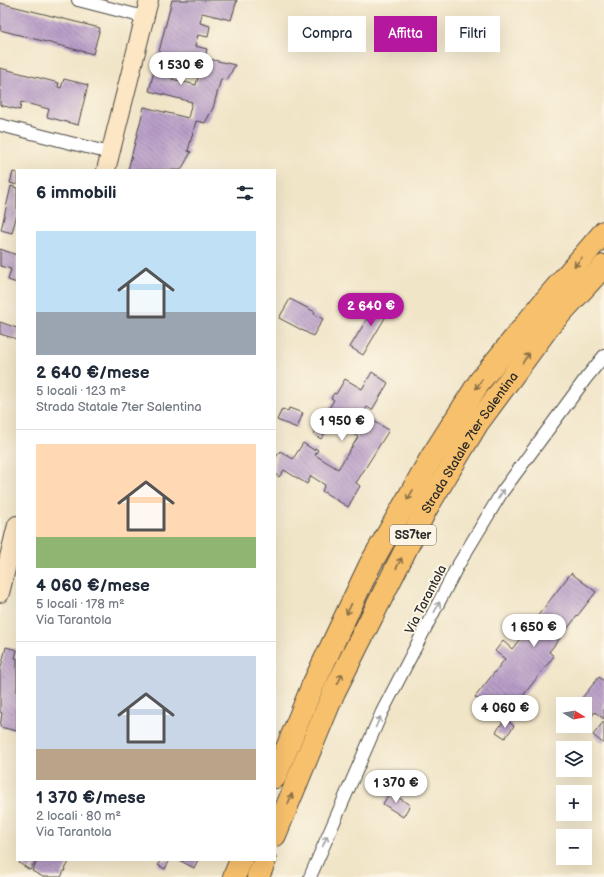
<!DOCTYPE html>
<html lang="it">
<head>
<meta charset="utf-8">
<style>
	:root { --surface:#fff; --page:#f2f2f3; --text:#1f2937; --muted:#747a83; --line:#e0e1e3; --accent:#b5179e }
	body { margin:0; font-family:"Balsamiq Sans",sans-serif; background:var(--page); color:var(--text); height:100vh; display:flex; flex-direction:column; font-size:15px; white-space:nowrap }
	* { box-sizing:border-box; margin:0 }
	p { font-size:13px; color:var(--muted) }
	.icon { flex:none; width:22px; height:22px; fill:none; stroke:currentColor; stroke-width:2; stroke-linecap:round; stroke-linejoin:round }
	.map { position:relative; flex:1; overflow:hidden }
	.drawer { position:absolute; left:16px; top:169px; width:260px; height:692px; display:flex; flex-direction:column; background:var(--surface); border-radius:0px; box-shadow:0 4px 16px #0002 }
	.drawer>* { flex:none }
	.top-card { position:absolute; left:288px; top:16px; width:256px; height:36px; display:flex; gap:8px }
	.needle { width:26px; rotate:101deg }
	.tools { position:absolute; left:556px; top:697px; display:grid; gap:8px }
	.tools a { display:grid; place-items:center; width:36px; height:36px; border-radius:0px; background:var(--surface); box-shadow:0 4px 16px #0002; font-size:20px }
	.price { position:absolute; translate:-50% -34px; padding:0 9px; border-radius:14px; background:#fff; color:#222; font-size:13px; line-height:26px; filter:drop-shadow(0 1px 2px #0008) }
	.price::after { content:''; position:absolute; left:50%; top:24px; width:12px; height:9px; margin-left:-6px; background:inherit; clip-path:polygon(0 0,100% 0,50% 100%) }
	.price.on { background:var(--accent); color:#fff }
	ul { padding:0; list-style:none }
	li { display:grid; align-content:center; gap:8px; height:212px; padding:0 20px }
	li+li { border-top:1px solid var(--line) }
	li span { display:grid; place-items:center; height:124px; border-radius:0px; color:#555 }
	li>.icon { margin-inline-start:auto }
	span .icon { width:72px; height:72px; fill:#fffc; stroke-width:1 }
	li b { font-size:17px }
	h2 { display:flex; justify-content:space-between; align-items:center; height:48px; padding:0 20px; font-size:17px }
	.pill { padding:0 14px; border-radius:0px; background:var(--surface); box-shadow:0 4px 16px #0002; font-size:14px; line-height:36px }
	.pill.on { background:var(--accent); color:#fff }
	.map>svg:first-child { display:block }
	.building { fill:url(#building-back-hatch); fill-rule:evenodd }
	.lines { fill:none; stroke-linecap:round; stroke-linejoin:round }
	.street-casing { stroke:#494743; stroke-width:14 }
	.secondary-casing { stroke:#494743; stroke-width:20 }
	.highway-casing { stroke:#494743; stroke-width:24 }
	.street { stroke:#fff; stroke-width:12 }
	.secondary { stroke:#fce6c4; stroke-width:18 }
	.highway { stroke:#f7c06c; stroke-width:22 }
	.oneway { stroke:#876e48 }
	.oneway2 { stroke:#a0a0a0 }
	.labels { text-anchor:middle; stroke-width:4; stroke-linejoin:round; paint-order:stroke }
	.shield { fill:#fcf5e5; stroke:#6a6863; stroke-width:1 }
	.shield-label { font-size:12px; font-weight:bold; fill:#2b2b2b }
	.street-label { font-size:13px; fill:#2b2b2b; stroke:#fcf5e5 }
</style>
</head>
<body>
<div class="map">
<svg width="604" height="877" viewBox="0 0 604 877">
	<defs>
		<pattern id="building-back-hatch" width="6" height="6" patternUnits="userSpaceOnUse"><rect width="6" height="6" fill="#b89dc8"/><path d="M-1 5l2 2M0 0l6 6M5-1l2 2" fill="none" stroke="#9680a3"/></pattern>
	</defs>
	<rect width="100%" height="100%" fill="#fcf5e5"/>
	<filter id="ink" filterUnits="userSpaceOnUse"><feTurbulence type="fractalNoise" baseFrequency=".025" numOctaves="2"/><feDisplacementMap in="SourceGraphic" scale="8" xChannelSelector="R" yChannelSelector="G"/><feConvolveMatrix kernelMatrix="1 2 1 2 8 2 1 2 1" color-interpolation-filters="sRGB"/></filter>
	<filter id="wash" filterUnits="userSpaceOnUse"><feTurbulence type="fractalNoise" baseFrequency=".012" numOctaves="4" result="noise"/><feDisplacementMap in="SourceGraphic" scale="16" xChannelSelector="R" yChannelSelector="G"/><feGaussianBlur stdDeviation="0.9" result="paint"/><feColorMatrix in="noise" values="0 0 0 0 0 0 0 0 0 0 0 0 0 0 0 0 0 1.4 0 .05"/><feComposite in="paint" operator="in"/></filter>
	<g filter="url(#wash)">
		<rect width="100%" height="100%" fill="#f1e5c8"/>
		<g id="blocks">
			<g class="building">
				<path d="M172 0H237L231 20 202 13 200 23 210 26 208 37 198 35 195 46 207 49 205 58 235 65 227 80 221 79 213 108 205 123 196 121 188 151 191 152 181 170H128L144 107 188 118 192 102 149 91ZM175 67 199 73 196 85 172 79Z"/>
				<polygon points="0,3 100,28 93,54 0,30"/>
				<polygon points="0,68 59,83 58,87 61,88 64,79 88,85 78,125 47,117 49,109 21,102 20,110 0,105"/>
				<polygon points="13,172 17,173 17,185 10,183"/>
				<polygon points="11,186 17,188 17,214 12,233 1,230"/>
				<polygon points="0,249 17,255 17,283 8,280 11,269 0,266"/>
				<polygon points="290,299 315,312 314,314 323,319 313,336 279,318"/>
				<polygon points="379,299 392,306 363,355 350,347"/>
				<polygon points="0,322 17,328 17,339 0,334"/>
				<polygon points="372,372 388,383 372,410 367,407 359,419 362,421 365,416 389,430 356,483 360,486 348,507 322,491 325,485 311,476 307,484 284,470 279,477 275,474 275,459 280,451 293,459 303,443 314,450 315,448 318,450 315,455 338,469 358,437 333,421 321,439 313,434 334,400 331,398 334,393 336,394 345,379 362,389"/>
				<polygon points="289,408 303,413 297,428 277,420 282,409 288,411"/>
				<polygon points="571,573 596,592 549,652 554,656 504,720 475,697 505,659 495,651 503,641 512,649"/>
				<polygon points="6,647 17,650 15,658 17,658 17,731 0,727 2,713 0,712 0,671"/>
				<polygon points="599,677 604,681 604,719 595,712 590,718 585,714 585,704 577,704"/>
				<polygon points="505,719 514,726 505,738 496,732"/>
				<polygon points="604,721 604,744 593,735"/>
				<polygon points="390,792 410,805 403,817 383,804"/>
				<polygon points="20,860 32,860 35,862 30,870 19,863"/>
				<polygon points="38,860 70,860 61,877 43,877 32,871"/>
				<polygon points="160,860 170,860 165,869 158,865"/>
				<polygon points="179,860 198,860 194,868"/>
			</g>
		</g>
	</g>
	<g filter="url(#ink)">
		<use href="#blocks" fill-opacity="0" stroke="#494743" stroke-width="1"/>
		<g class="lines">
			<g class="street-casing">
				<g id="street">
					<polyline points="78,0 144,17"/>
					<polyline points="0,125 110,153"/>
					<polyline points="310,877 382,712 457,567 502,492 586,378 604,356"/>
				</g>
			</g>
			<g class="secondary-casing">
				<g id="secondary">
					<polyline points="106,170 149,0"/>
					<polyline points="0,593 17,525"/>
				</g>
			</g>
			<g class="highway-casing">
				<g id="highway">
					<polyline points="275,777 312,687 370,565 431,458 480,381 543,303 604,232"/>
					<path id="s1" d="M275 835 334 692 426 509 477 424 550 325 604 266"/>
					<polyline points="234,877 241,860"/>
					<polyline points="258,877 265,860"/>
				</g>
			</g>
			<use href="#street" class="street"/>
			<use href="#secondary" class="secondary"/>
			<use href="#highway" class="highway"/>
		</g>
		<defs><path id="oneway-shaft" d="M-6 0H5M1.5-3L5.5 0L1.5 3" fill="none" stroke-width="1.6" stroke-linecap="round" stroke-linejoin="round"/></defs>
		<g class="oneway">
			<use href="#oneway-shaft" transform="translate(578 262) rotate(131)"/>
			<use href="#oneway-shaft" transform="translate(526 358) rotate(-54)"/>
			<use href="#oneway-shaft" transform="translate(479 384) rotate(124)"/>
			<use href="#oneway-shaft" transform="translate(410 495) rotate(120)"/>
			<use href="#oneway-shaft" transform="translate(399 563) rotate(-63)"/>
			<use href="#oneway-shaft" transform="translate(349 609) rotate(115)"/>
			<use href="#oneway-shaft" transform="translate(340 679) rotate(-64)"/>
			<use href="#oneway-shaft" transform="translate(290 799) rotate(-68)"/>
		</g>
		<g class="oneway2">
			<use href="#oneway-shaft" transform="translate(501 494) rotate(-57)"/>
			<use href="#oneway-shaft" transform="translate(437 607) rotate(-63)"/>
			<use href="#oneway-shaft" transform="translate(378 722) rotate(-66)"/>
			<use href="#oneway-shaft" transform="translate(325 841) rotate(-66)"/>
		</g>
	</g>
	<g class="labels">
		<rect class="shield" x="390" y="525" width="46" height="20" rx="3"/>
		<g class="shield-label">
			<text x="413" y="539">SS7ter</text>
		</g>
		<g class="street-label">
			<text dy="5" stroke="none"><textPath href="#s1" startOffset="439">Strada Statale 7ter Salentina</textPath></text>
			<text transform="translate(425 599) rotate(-63)" y="5">Via Tarantola</text>
		</g>
	</g>
</svg>
<div class="tools">
<a><svg class="needle" viewBox="-14 -14 28 28"><path d="M0-13l5 13h-10z" fill="#e53935"/><path d="M0 13l5-13h-10z" fill="#747a83"/></svg></a>
<a><svg class="icon" aria-label="layers" viewBox="0 0 24 24"><path d="M12 4l9 5-9 5-9-5zM3 14l9 5 9-5"/></svg></a>
<a>+</a>
<a>−</a>
</div>
<b class="price" style="left:181px;top:86px">1 530 €</b>
<b class="price on" style="left:371px;top:327px">2 640 €</b>
<b class="price" style="left:342px;top:442px">1 950 €</b>
<b class="price" style="left:534px;top:648px">1 650 €</b>
<b class="price" style="left:505px;top:729px">4 060 €</b>
<b class="price" style="left:396px;top:804px">1 370 €</b>
<div class="top-card">
<a class="pill">Compra</a>
<a class="pill on">Affitta</a>
<a class="pill">Filtri</a>
</div>
<section class="drawer">
<h2>6 immobili<svg class="icon" aria-label="filters" viewBox="0 0 24 24"><path d="M4 7h16M4 17h16"/><circle cx="9" cy="7" r="2"/><circle cx="15" cy="17" r="2"/></svg></h2>
<ul>
<li><span style="background:linear-gradient(#bfe0f5 65%,#9aa5b1 0)"><svg class="icon" aria-label="home" viewBox="0 0 24 24"><path d="M3 11l9-7 9 7M6 9v11h12V9"/></svg></span><div><b>2 640 €/mese</b><p>5 locali · 123 m²</p><p>Strada Statale 7ter Salentina</p></div></li>
<li><span style="background:linear-gradient(#ffd9b3 75%,#8fb573 0)"><svg class="icon" aria-label="home" viewBox="0 0 24 24"><path d="M3 11l9-7 9 7M6 9v11h12V9"/></svg></span><div><b>4 060 €/mese</b><p>5 locali · 178 m²</p><p>Via Tarantola</p></div></li>
<li><span style="background:linear-gradient(#c9d6e8 75%,#b9a48a 0)"><svg class="icon" aria-label="home" viewBox="0 0 24 24"><path d="M3 11l9-7 9 7M6 9v11h12V9"/></svg></span><div><b>1 370 €/mese</b><p>2 locali · 80 m²</p><p>Via Tarantola</p></div></li>
</ul>
</section>
</div>
</body>
</html>
